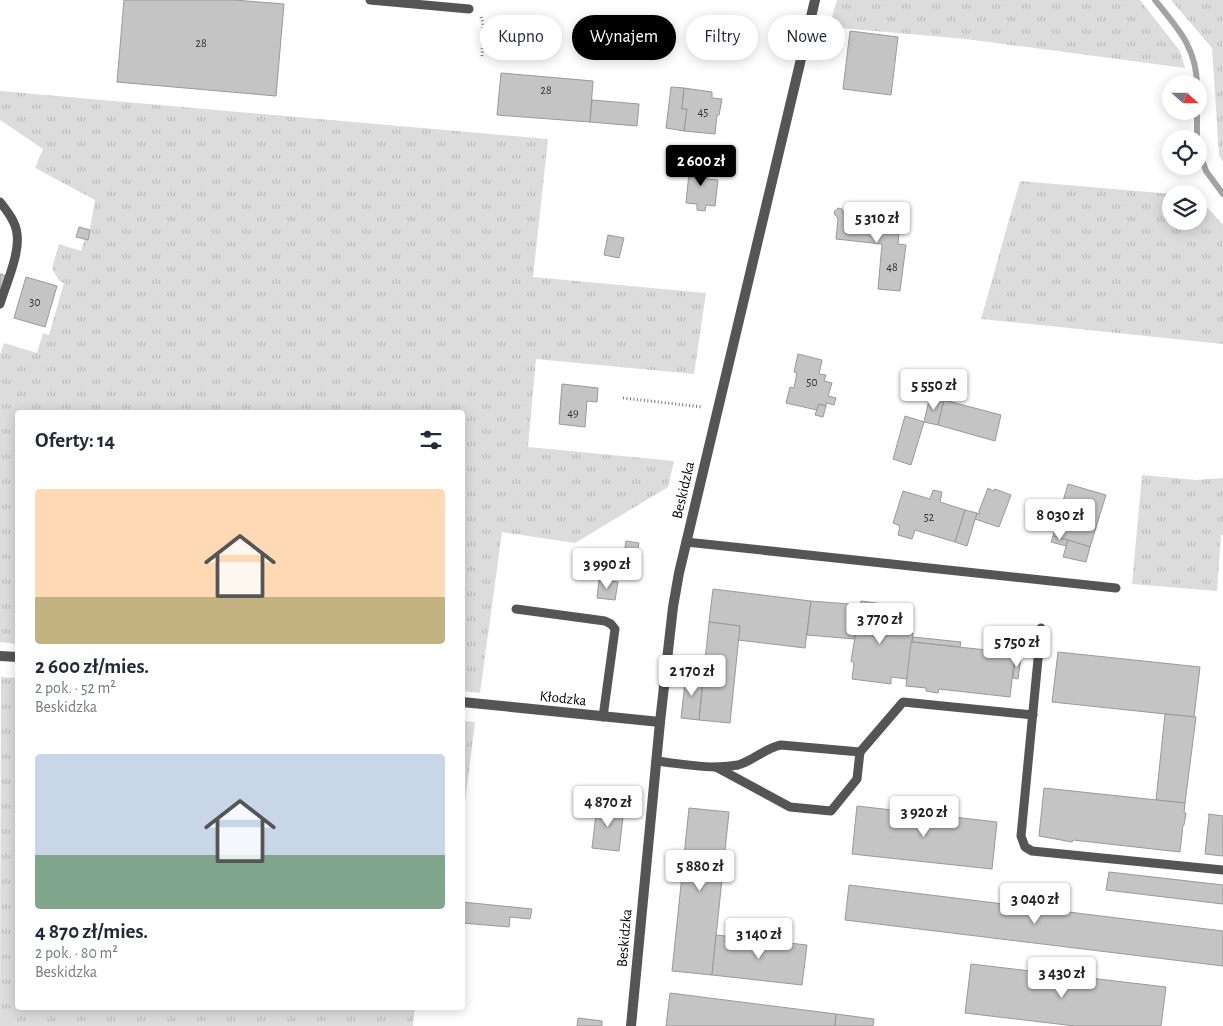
<!DOCTYPE html>
<html lang="pl">
<head>
<meta charset="utf-8">
<style>
	:root { --surface:#fff; --page:#f6f6f7; --text:#1f2937; --muted:#747a83; --accent:#000 }
	body { margin:0; font-family:"Alegreya Sans",sans-serif; background:var(--page); color:var(--text); height:100vh; display:flex; flex-direction:column; font-size:19px; white-space:nowrap }
	* { box-sizing:border-box; margin:0 }
	p { font-size:16px; color:var(--muted) }
	.icon { flex:none; width:28px; height:28px; fill:none; stroke:currentColor; stroke-width:2; stroke-linecap:round; stroke-linejoin:round }
	.map { position:relative; flex:1; overflow:hidden }
	.details { position:absolute; left:15px; top:410px; width:450px; height:600px; display:flex; flex-direction:column; background:var(--surface); border-radius:5px; box-shadow:0 2px 12px #0003 }
	.details>* { flex:none }
	.top-card { position:absolute; left:480px; top:15px; width:475px; height:45px; display:flex; gap:10px }
	.needle { width:32px; rotate:111deg }
	.fabs { position:absolute; left:1162px; top:75px; display:grid; gap:10px }
	.fabs a { display:grid; place-items:center; width:45px; height:45px; border-radius:50%; background:var(--surface); box-shadow:0 2px 12px #0003; font-size:25px }
	.price { position:absolute; translate:-50% -42px; padding:0 11px; border-radius:5px; background:#fff; color:#222; font-size:16px; line-height:32px; filter:drop-shadow(0 1px 2px #0008) }
	.price::after { content:''; position:absolute; left:50%; top:30px; width:15px; height:11px; margin-left:-8px; background:inherit; clip-path:polygon(0 0,100% 0,50% 100%) }
	.price.on { background:var(--accent); color:#fff }
	ul { padding:0; list-style:none }
	li { display:grid; align-content:center; gap:10px; height:265px; padding:0 20px }
	li span { display:grid; place-items:center; height:155px; border-radius:5px; color:#555 }
	li>.icon { margin-inline-start:auto }
	span .icon { width:90px; height:90px; fill:#fffc; stroke-width:1 }
	li b { font-size:21px }
	h2 { display:flex; justify-content:space-between; align-items:center; height:60px; padding:0 20px; font-size:21px }
	.tag { padding:0 18px; border-radius:22px; background:var(--surface); box-shadow:0 2px 12px #0003; font-size:18px; line-height:45px }
	.tag.on { background:var(--accent); color:#fff }
	.map>svg:first-child { display:block }
	.grass { fill:url(#grass-tufts) }
	.lines { fill:none; stroke-linecap:round; stroke-linejoin:round }
	.stream { stroke:#a3a3a3; stroke-width:6 }
	.building { fill:#c4c4c4; stroke:#999 }
	.path { stroke:#777; stroke-width:3; stroke-dasharray:1 2.5; stroke-linecap:butt }
	.lane { stroke:#555; stroke-width:9 }
	.street { stroke:#555; stroke-width:10 }
	.labels { text-anchor:middle; stroke-width:5; stroke-linejoin:round; paint-order:stroke }
	.number-label { font-size:12px; fill:#313131 }
	.street-label { font-size:15px; fill:#000; stroke:#fff }
</style>
</head>
<body>
<div class="map">
<svg width="1223" height="1026" viewBox="0 0 1223 1026">
	<defs>
		<pattern id="grass-tufts" width="24" height="20" patternUnits="userSpaceOnUse" patternTransform="scale(1.25)"><rect width="24" height="20" fill="#dcdcdc"/><path d="M3 7l-1-3M5 7V3M7 7l1-3M15 17l-1-3M17 17v-4M19 17l1-3" fill="none" stroke="#bbb"/></pattern>
	</defs>
	<rect width="100%" height="100%" fill="#fff"/>
	<g class="grass">
		<polygon points="837,0 1140,0 1180,51 1185,68 966,39 829,27"/>
		<polygon points="1171,0 1223,0 1223,162 1219,155 1212,48"/>
		<polygon points="0,91 548,139 533,277 706,293 694,374 536,359 528,447 674,461 668,487 575,543 502,532 480,693 463,691 462,412 18,412 17,644 0,642 0,355 4,343 37,353 43,333 49,335 64,283 59,281 52,268 59,244 81,251 85,239 88,240 95,200 35,168 43,149 0,120"/>
		<polygon points="1020,181 1172,194 1171,221 1199,221 1199,198 1223,225 1223,344 981,319"/>
		<polygon points="1142,475 1196,480 1223,478 1223,535 1221,535 1217,591 1132,584"/>
		<polygon points="1,677 17,678 18,1008 415,1008 413,1026 0,1026"/>
		<polygon points="463,721 475,722 463,819 462,721"/>
	</g>
	<g class="lines">
		<g class="stream">
			<path d="M1155 0C1177 28 1196 46 1197 84"/>
			<polyline points="1197,111 1197,139"/>
			<polyline points="1199,151 1206,171 1223,194"/>
		</g>
	</g>
	<g class="building">
		<polygon points="124,0 234,0 284,4 276,96 117,82"/>
		<polygon points="850,31 898,37 891,95 843,89"/>
		<polygon points="501,73 593,81 590,122 497,115"/>
		<polygon points="671,87 684,88 682,109 687,109 684,131 666,128"/>
		<polygon points="684,88 712,92 712,98 722,99 719,115 717,115 715,134 684,131 687,109 682,109"/>
		<polygon points="592,100 639,104 637,126 590,122"/>
		<polygon points="690,163 713,165 712,171 708,170 707,179 718,180 715,206 706,205 705,211 697,210 697,204 686,203"/>
		<polygon points="838,208 842,209 844,214 900,219 898,244 906,245 900,291 878,289 882,244 836,239 838,218 835,215 834,212"/>
		<polygon points="79,227 90,230 88,240 76,237"/>
		<polygon points="608,235 624,238 619,258 604,255"/>
		<polygon points="0,274 6,276 0,294"/>
		<polygon points="26,277 57,286 45,327 14,318"/>
		<polygon points="798,354 822,360 819,374 826,375 824,381 832,383 828,396 836,398 834,405 826,403 826,406 819,404 817,410 786,403 790,387 794,388 797,373 794,372"/>
		<polygon points="562,384 598,388 597,402 587,401 585,427 559,424"/>
		<polygon points="930,396 944,400 938,425 924,422"/>
		<polygon points="944,400 1001,415 995,441 938,425"/>
		<polygon points="819,404 826,406 823,417 815,415"/>
		<polygon points="905,416 924,422 911,465 893,459"/>
		<polygon points="1068,484 1106,495 1090,547 1053,536"/>
		<polygon points="988,488 994,491 995,489 1011,495 999,527 975,519 977,513 980,514 979,511"/>
		<polygon points="933,490 942,492 940,502 965,510 955,542 915,530 912,539 898,535 900,526 893,523 903,491 930,499"/>
		<polygon points="965,510 977,513 967,546 955,542"/>
		<polygon points="1053,536 1068,540 1066,546 1051,542"/>
		<polygon points="1068,540 1090,547 1086,562 1063,557"/>
		<polygon points="626,541 639,543 637,556 624,554"/>
		<polygon points="599,580 618,582 615,600 597,598"/>
		<polygon points="713,589 811,601 805,648 738,640 740,626 709,622"/>
		<polygon points="811,601 849,604 848,607 856,608 856,611 860,612 855,639 807,635"/>
		<polygon points="861,601 898,606 897,624 903,625 903,631 913,633 907,679 891,677 891,684 852,679 854,663 851,661"/>
		<polygon points="709,622 740,626 730,723 699,720"/>
		<polygon points="913,637 961,642 960,647 912,642"/>
		<polygon points="911,642 1015,653 1010,697 939,689 938,693 926,691 926,688 906,686"/>
		<polygon points="1058,652 1200,667 1194,717 1052,702"/>
		<polygon points="1015,657 1021,658 1018,679 1013,678"/>
		<polygon points="686,674 703,676 699,720 681,718"/>
		<polygon points="1165,714 1196,717 1185,803 1156,800"/>
		<polygon points="1044,788 1185,803 1184,813 1186,813 1184,825 1183,825 1180,852 1073,840 1072,842 1039,836"/>
		<polygon points="597,806 624,808 619,851 592,848"/>
		<polygon points="857,806 997,822 992,869 852,854"/>
		<polygon points="689,808 729,812 712,975 672,971"/>
		<polygon points="1208,814 1223,816 1223,856 1205,854 1209,816"/>
		<polygon points="1109,872 1223,885 1223,904 1106,890"/>
		<polygon points="849,885 1223,931 1223,966 845,920"/>
		<polygon points="462,902 532,909 530,919 510,917 509,927 462,923"/>
		<polygon points="716,935 807,945 802,985 712,975"/>
		<polygon points="971,964 1166,987 1161,1026 1075,1026 965,1013"/>
		<polygon points="670,993 836,1014 835,1026 666,1026"/>
		<polygon points="836,1014 874,1019 873,1026 835,1026"/>
		<polygon points="578,1018 602,1021 602,1026 577,1026"/>
	</g>
	<g class="lines">
		<g class="path">
			<polyline points="481,17 483,23 482,58"/>
			<polyline points="623,398 702,407"/>
		</g>
		<g class="lane">
			<polyline points="370,0 469,9"/>
			<path d="M0 202C7 211 16 222 17 234 20 254 6 284 0 304"/>
			<polyline points="686,542 1116,588"/>
			<polyline points="516,609 605,621 611,624 615,629 603,717"/>
			<polyline points="1041,628 1021,836 1025,847 1032,851 1223,870"/>
			<path d="M656 761C683 764 712 770 738 765 753 761 765 748 781 745L860 752 903 702 1033 715"/>
			<polyline points="716,767 790,807 831,811 857,779 860,752"/>
		</g>
		<g class="street">
			<polyline points="0,656 18,657"/>
			<polyline points="462,702 660,722"/>
			<polyline points="631,1026 660,722 673,607 679,573 815,0"/>
		</g>
	</g>
	<g class="labels">
		<g class="number-label">
			<text x="201" y="47">28</text>
			<text x="546" y="94">28</text>
			<text x="703" y="116">45</text>
			<text x="892" y="271">48</text>
			<text x="35" y="306">30</text>
			<text x="812" y="386">50</text>
			<text x="573" y="417">49</text>
			<text x="929" y="521">52</text>
		</g>
		<g class="street-label">
			<text transform="translate(683 490) rotate(-77)" y="5">Beskidzka</text>
			<text transform="translate(563 698) rotate(6)" y="5">Kłodzka</text>
			<text transform="translate(624 938) rotate(-85)" y="5">Beskidzka</text>
		</g>
	</g>
</svg>
<div class="fabs">
<a><svg class="needle" viewBox="-14 -14 28 28"><path d="M0-13l5 13h-10z" fill="#e53935"/><path d="M0 13l5-13h-10z" fill="#747a83"/></svg></a>
<a><svg class="icon" aria-label="locate" viewBox="0 0 24 24"><circle cx="12" cy="12" r="6"/><path d="M12 2v4M12 18v4M2 12h4M18 12h4"/></svg></a>
<a><svg class="icon" aria-label="layers" viewBox="0 0 24 24"><path d="M12 4l9 5-9 5-9-5zM3 14l9 5 9-5"/></svg></a>
</div>
<b class="price on" style="left:701px;top:187px">2 600 zł</b>
<b class="price" style="left:877px;top:244px">5 310 zł</b>
<b class="price" style="left:934px;top:411px">5 550 zł</b>
<b class="price" style="left:1060px;top:541px">8 030 zł</b>
<b class="price" style="left:607px;top:590px">3 990 zł</b>
<b class="price" style="left:880px;top:645px">3 770 zł</b>
<b class="price" style="left:1017px;top:668px">5 750 zł</b>
<b class="price" style="left:692px;top:697px">2 170 zł</b>
<b class="price" style="left:608px;top:828px">4 870 zł</b>
<b class="price" style="left:924px;top:838px">3 920 zł</b>
<b class="price" style="left:700px;top:892px">5 880 zł</b>
<b class="price" style="left:1035px;top:925px">3 040 zł</b>
<b class="price" style="left:759px;top:960px">3 140 zł</b>
<b class="price" style="left:1062px;top:999px">3 430 zł</b>
<div class="top-card">
<a class="tag">Kupno</a>
<a class="tag on">Wynajem</a>
<a class="tag">Filtry</a>
<a class="tag">Nowe</a>
</div>
<section class="details">
<h2>Oferty: 14<svg class="icon" aria-label="filters" viewBox="0 0 24 24"><path d="M4 7h16M4 17h16"/><circle cx="9" cy="7" r="2"/><circle cx="15" cy="17" r="2"/></svg></h2>
<ul>
<li><span style="background:linear-gradient(#ffd9b3 70%,#c2b280 0)"><svg class="icon" aria-label="home" viewBox="0 0 24 24"><path d="M3 11l9-7 9 7M6 9v11h12V9"/></svg></span><div><b>2 600 zł/mies.</b><p>2 pok. · 52 m²</p><p>Beskidzka</p></div></li>
<li><span style="background:linear-gradient(#c9d6e8 65%,#7fa58c 0)"><svg class="icon" aria-label="home" viewBox="0 0 24 24"><path d="M3 11l9-7 9 7M6 9v11h12V9"/></svg></span><div><b>4 870 zł/mies.</b><p>2 pok. · 80 m²</p><p>Beskidzka</p></div></li>
</ul>
</section>
</div>
</body>
</html>
